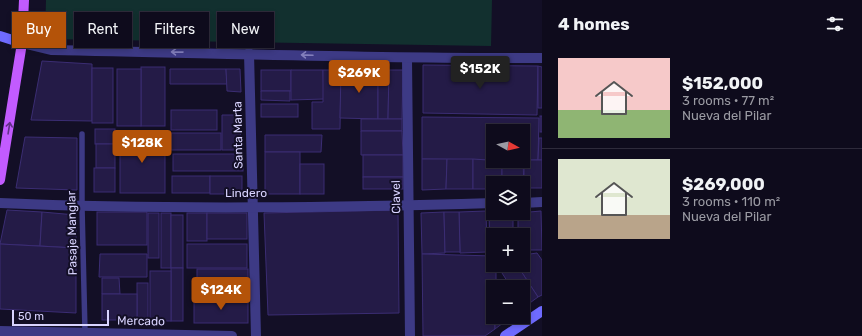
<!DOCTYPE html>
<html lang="en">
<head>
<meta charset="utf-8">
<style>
	:root { --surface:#0e0b1c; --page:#1c1929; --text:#f1f3f6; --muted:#9b9ba3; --line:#2e2b3b; --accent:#b45309 }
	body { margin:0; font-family:Rubik,sans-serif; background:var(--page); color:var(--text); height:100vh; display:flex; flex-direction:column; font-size:15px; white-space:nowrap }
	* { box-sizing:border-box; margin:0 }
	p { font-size:13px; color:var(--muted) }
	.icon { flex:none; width:22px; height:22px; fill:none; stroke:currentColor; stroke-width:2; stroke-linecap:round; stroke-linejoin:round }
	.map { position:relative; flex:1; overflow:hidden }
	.drawer { display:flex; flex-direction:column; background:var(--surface); width:320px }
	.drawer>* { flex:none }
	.banner { position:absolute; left:12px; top:12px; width:380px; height:36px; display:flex; gap:8px }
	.needle { width:26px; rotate:98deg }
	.tools { position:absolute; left:486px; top:124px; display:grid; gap:8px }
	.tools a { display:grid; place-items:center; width:44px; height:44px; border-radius:0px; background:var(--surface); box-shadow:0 2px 6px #0003,0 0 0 1px var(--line); font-size:20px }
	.scale { position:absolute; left:12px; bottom:10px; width:97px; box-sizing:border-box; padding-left:4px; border:2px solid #d9d4ff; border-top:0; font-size:11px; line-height:14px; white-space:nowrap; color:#d9d4ff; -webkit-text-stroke:3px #130f26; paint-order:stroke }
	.price { position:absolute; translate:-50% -34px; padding:0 9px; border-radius:4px; background:var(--accent); color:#fff; font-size:13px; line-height:26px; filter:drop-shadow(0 1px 2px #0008) }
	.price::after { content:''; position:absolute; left:50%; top:24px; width:12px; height:9px; margin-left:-6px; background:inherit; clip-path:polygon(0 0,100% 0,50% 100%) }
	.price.current { background:#222; color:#fff }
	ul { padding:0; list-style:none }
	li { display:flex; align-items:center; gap:12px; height:100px; padding:0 16px }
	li+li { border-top:1px solid var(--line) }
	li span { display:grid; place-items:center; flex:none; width:112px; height:80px; border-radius:0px; color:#555 }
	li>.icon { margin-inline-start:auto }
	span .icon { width:48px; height:48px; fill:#fffc; stroke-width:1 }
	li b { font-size:17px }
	h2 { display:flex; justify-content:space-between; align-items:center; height:48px; padding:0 16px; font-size:17px }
	.tag { padding:0 14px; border-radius:0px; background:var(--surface); box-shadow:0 2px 6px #0003,0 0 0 1px var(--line); font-size:14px; line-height:36px }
	.tag.current { background:var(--accent); color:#fff }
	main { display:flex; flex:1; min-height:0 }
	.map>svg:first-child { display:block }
	.green { fill:#12302f }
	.building { fill:#241b47; stroke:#3b2d73 }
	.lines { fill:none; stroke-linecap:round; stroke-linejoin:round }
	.service { stroke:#3d3a85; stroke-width:5.5 }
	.minor { stroke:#3d3a85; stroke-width:10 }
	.tertiary { stroke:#3d3a85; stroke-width:10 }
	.secondary { stroke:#6f6bff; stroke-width:10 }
	.primary { stroke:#c25bff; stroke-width:10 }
	.oneway { stroke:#837fbc }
	.oneway2 { stroke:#623188 }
	.labels { text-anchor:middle; stroke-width:4; stroke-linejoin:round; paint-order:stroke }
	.street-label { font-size:12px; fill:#d9d4ff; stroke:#130f26 }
</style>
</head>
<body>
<main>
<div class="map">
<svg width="542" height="336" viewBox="0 0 542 336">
	<rect width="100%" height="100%" fill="#130f26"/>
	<polygon class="green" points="46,0 492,0 491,46 45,39"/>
	<g class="building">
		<polygon points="42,61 92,64 92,121 31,120"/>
		<polygon points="423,65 538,66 537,115 423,113"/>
		<polygon points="538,66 542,67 542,108 538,108"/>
		<rect x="141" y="67" width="24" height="59"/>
		<rect x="92" y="68" width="21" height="55"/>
		<rect x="117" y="69" width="24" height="57"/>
		<polygon points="170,69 226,69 227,84 170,84"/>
		<polygon points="226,69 240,69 241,92 227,91"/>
		<rect x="261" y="70" width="30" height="21"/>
		<polygon points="291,70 323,70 324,99 291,100"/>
		<polygon points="323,70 341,70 340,129 312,129 312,102 323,102"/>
		<polygon points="341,70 378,70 378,119 340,118"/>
		<polygon points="378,70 389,70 388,119 378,119"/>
		<polygon points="389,70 403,70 402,119 388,119"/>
		<polygon points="261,91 290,91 290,101 261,100"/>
		<rect x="261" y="104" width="37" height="13"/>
		<rect x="171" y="110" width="46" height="20"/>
		<polygon points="222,115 241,115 240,150 222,150"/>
		<rect x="540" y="116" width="2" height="16"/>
		<polygon points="422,117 539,118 538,160 523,160 523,131 493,131 493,160 422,159"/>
		<rect x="361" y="119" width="41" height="12"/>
		<rect x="95" y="129" width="20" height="15"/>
		<polygon points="361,131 402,131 403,155 361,155"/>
		<rect x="171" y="133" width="50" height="17"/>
		<rect x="120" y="134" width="45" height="59"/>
		<polygon points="265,135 322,135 321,152 265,152"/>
		<polygon points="25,137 77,138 77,190 16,188"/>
		<polygon points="539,138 542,138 542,160 538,160"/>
		<rect x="96" y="144" width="19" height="24"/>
		<rect x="265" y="152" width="35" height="42"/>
		<rect x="173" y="154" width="70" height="17"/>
		<rect x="363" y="155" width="40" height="22"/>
		<polygon points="422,159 447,159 446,189 422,190"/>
		<polygon points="447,159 473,159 473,189 446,189"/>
		<polygon points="473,159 502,161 502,183 493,183 493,189 473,189"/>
		<polygon points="523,160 524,188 523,183 502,183 502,161"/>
		<rect x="524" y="160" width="18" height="28"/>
		<rect x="300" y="164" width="24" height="30"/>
		<rect x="94" y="168" width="21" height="24"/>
		<rect x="172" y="176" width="38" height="17"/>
		<rect x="210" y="176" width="32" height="18"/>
		<rect x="363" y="177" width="40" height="12"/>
		<polygon points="7,210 42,212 40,246 0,244"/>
		<polygon points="398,210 399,313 268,315 264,213"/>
		<polygon points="486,211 487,252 460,253 459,212"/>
		<polygon points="541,211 542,250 523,250 523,235 518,235 518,213"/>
		<polygon points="42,212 76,215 76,248 40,246"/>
		<rect x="97" y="212" width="50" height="33"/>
		<polygon points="444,212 445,253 422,254 421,213"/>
		<polygon points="444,212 459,212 460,252 445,252"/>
		<polygon points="489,212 513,213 513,235 493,235 493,253 490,253"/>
		<rect x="148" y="213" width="11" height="45"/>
		<rect x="161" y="213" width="10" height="55"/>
		<rect x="187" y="213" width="20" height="28"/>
		<rect x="207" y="213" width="40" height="26"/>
		<rect x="171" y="215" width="12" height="53"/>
		<polygon points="0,244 76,248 76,313 0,309"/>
		<rect x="187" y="244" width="60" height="24"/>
		<polygon points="537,253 542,260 542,295 538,297 517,265 523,265 523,255"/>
		<polygon points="100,254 147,254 147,277 99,277"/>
		<polygon points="422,254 493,256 493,265 496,265 496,287 493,287 495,329 485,336 423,336"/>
		<polygon points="512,265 517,265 538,297 523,308 523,287 511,287 502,273"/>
		<rect x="171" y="268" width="12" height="53"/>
		<rect x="197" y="269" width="51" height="12"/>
		<rect x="150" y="271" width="21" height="50"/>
		<polygon points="102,278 119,278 120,294 102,294"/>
		<rect x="194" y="281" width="54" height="18"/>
		<rect x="137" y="283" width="11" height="37"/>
		<rect x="102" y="294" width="35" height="26"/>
		<rect x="194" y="299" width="54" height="24"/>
		<polygon points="495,317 511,317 495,329"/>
	</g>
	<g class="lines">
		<polyline class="service" points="82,134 82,207 85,332"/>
		<g class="minor">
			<polyline points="249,53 256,336"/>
			<polyline points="407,59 410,336"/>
			<path d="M0 203C164 210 329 208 493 203"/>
			<polyline points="523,203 542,202"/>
			<polyline points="0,331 232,336"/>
		</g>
		<path class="tertiary" d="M22 43 51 50C215 53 378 59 542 58"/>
		<g class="secondary">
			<polyline points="0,36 22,43"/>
			<polyline points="505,336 542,311"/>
		</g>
		<polyline class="primary" points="0,180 22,43 24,0"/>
	</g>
	<defs><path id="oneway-shaft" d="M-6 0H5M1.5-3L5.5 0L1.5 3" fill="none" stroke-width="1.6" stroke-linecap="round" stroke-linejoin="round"/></defs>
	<g class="oneway">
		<use href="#oneway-shaft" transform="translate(177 52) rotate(-179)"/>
		<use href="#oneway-shaft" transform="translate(307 55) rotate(-178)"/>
	</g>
	<use class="oneway2" href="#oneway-shaft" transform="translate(9 128) rotate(-81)"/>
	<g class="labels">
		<g class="street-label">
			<text transform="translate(238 135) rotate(-91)" y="4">Santa Marta</text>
			<text x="246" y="197">Lindero</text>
			<text transform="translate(396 197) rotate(-91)" y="4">Clavel</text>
			<text transform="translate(72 233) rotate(-91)" y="4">Pasaje Manglar</text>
			<text transform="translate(141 321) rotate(1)" y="4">Mercado</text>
		</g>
	</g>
</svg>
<div class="tools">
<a><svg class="needle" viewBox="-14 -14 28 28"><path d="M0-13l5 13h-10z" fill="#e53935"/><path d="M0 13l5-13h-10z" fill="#9b9ba3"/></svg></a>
<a><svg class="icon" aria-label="layers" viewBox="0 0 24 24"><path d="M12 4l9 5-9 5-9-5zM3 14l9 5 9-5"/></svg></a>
<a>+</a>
<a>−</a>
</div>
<div class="scale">50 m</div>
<b class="price current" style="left:480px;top:90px">$152K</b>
<b class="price" style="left:359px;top:94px">$269K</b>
<b class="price" style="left:142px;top:164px">$128K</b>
<b class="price" style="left:221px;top:311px">$124K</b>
<div class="banner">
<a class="tag current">Buy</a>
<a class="tag">Rent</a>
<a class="tag">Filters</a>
<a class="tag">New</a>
</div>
</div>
<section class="drawer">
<h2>4 homes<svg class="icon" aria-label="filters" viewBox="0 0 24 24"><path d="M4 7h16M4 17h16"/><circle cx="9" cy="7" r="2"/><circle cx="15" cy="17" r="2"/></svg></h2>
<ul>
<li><span style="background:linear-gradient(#f6c9c9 65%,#8fb573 0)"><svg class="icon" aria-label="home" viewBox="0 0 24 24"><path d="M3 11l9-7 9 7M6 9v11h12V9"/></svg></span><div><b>$152,000</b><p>3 rooms · 77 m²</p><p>Nueva del Pilar</p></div></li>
<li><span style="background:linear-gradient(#dfe7d0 70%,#b9a48a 0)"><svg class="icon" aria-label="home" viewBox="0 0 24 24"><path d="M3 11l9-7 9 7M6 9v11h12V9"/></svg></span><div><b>$269,000</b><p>3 rooms · 110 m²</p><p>Nueva del Pilar</p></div></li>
</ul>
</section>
</main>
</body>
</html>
